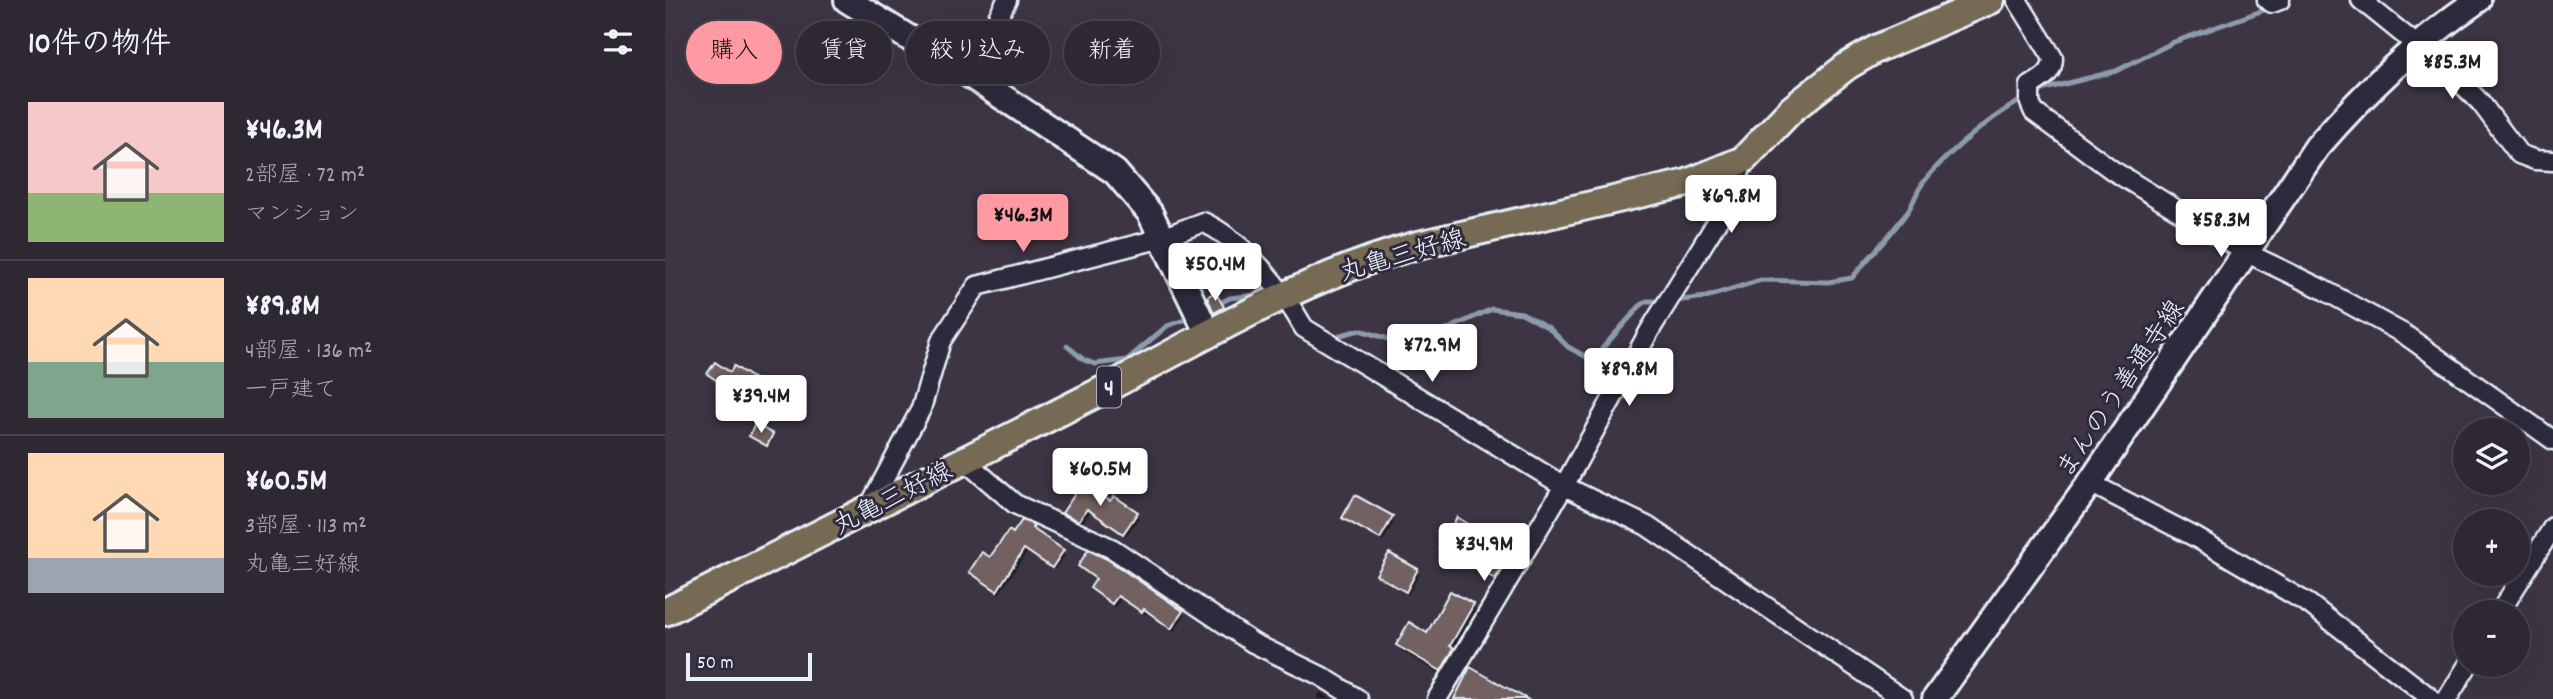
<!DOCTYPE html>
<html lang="ja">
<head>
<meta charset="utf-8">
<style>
	:root { --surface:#2e2833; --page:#3a343f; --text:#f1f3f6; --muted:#a7a6ac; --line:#49444e; --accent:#ff9aa2 }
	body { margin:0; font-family:Dekko,"Klee One",sans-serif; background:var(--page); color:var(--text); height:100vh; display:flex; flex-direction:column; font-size:26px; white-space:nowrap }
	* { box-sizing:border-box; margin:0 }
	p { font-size:23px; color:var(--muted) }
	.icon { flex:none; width:38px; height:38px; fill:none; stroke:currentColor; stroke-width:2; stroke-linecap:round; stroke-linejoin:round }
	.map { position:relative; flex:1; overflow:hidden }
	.panel { display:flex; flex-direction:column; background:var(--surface); width:665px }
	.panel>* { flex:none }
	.hud { position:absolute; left:21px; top:21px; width:665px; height:63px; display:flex; gap:14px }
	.tools { position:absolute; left:1788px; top:418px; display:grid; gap:14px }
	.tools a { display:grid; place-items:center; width:77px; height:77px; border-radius:50%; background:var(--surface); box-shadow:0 7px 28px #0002,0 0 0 2px var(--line); font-size:35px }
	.scale { position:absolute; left:21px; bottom:18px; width:126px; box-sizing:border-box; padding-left:7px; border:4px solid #e8f1f8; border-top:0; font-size:19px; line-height:24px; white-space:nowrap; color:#e8f1f8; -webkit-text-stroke:5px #2f2a3d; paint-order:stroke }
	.price { position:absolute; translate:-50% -60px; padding:0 16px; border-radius:7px; background:#fff; color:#222; font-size:23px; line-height:46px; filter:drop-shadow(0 2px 4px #0008) }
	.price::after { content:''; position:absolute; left:50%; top:42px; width:21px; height:16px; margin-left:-10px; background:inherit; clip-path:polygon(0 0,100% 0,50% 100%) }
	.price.current { background:var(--accent); color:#111 }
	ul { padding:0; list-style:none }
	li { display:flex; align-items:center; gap:21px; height:175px; padding:0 28px }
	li+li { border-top:2px solid var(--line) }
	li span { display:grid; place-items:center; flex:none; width:196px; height:140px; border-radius:0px; color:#555 }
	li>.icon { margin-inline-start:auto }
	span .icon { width:84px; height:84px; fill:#fffc; stroke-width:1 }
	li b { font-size:30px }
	h2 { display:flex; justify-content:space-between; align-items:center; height:84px; padding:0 28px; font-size:30px }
	.pill { padding:0 24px; border-radius:32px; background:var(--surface); box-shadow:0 7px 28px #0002,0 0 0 2px var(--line); font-size:24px; line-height:63px }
	.pill.current { background:var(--accent); color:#111 }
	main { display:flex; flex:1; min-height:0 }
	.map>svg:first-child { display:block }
	.shadow { fill:#0007 }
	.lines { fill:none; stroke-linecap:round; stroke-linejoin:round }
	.stream { stroke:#8d9bad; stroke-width:5 }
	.building { fill:#736160; stroke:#e8f1f8; stroke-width:2 }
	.street-casing { stroke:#e8f1f8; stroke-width:23 }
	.secondary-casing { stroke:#e8f1f8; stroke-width:30 }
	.primary-casing { stroke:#e8f1f8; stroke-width:32 }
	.street { stroke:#2f2a3d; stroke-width:18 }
	.secondary { stroke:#2f2a3d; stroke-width:24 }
	.primary { stroke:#766a55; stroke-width:26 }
	.labels { text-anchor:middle; stroke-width:6; stroke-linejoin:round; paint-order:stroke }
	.shield { fill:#2f2a3d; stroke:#b0b5c0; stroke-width:2 }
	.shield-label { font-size:24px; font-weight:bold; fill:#e8f1f8 }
	.street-label { font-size:26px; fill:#e8f1f8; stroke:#2f2a3d }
</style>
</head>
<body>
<main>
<section class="panel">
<h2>10件の物件<svg class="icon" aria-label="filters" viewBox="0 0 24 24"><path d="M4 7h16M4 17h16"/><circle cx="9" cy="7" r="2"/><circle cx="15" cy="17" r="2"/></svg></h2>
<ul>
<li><span style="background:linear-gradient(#f6c9c9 65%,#8fb573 0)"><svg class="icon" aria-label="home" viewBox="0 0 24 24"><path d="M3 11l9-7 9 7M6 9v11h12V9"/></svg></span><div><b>¥46.3M</b><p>2部屋 · 72 m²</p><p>マンション</p></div></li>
<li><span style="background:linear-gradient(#ffd9b3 60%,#7fa58c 0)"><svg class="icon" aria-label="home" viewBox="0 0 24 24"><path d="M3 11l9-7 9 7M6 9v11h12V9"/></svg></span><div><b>¥89.8M</b><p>4部屋 · 136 m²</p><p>一戸建て</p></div></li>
<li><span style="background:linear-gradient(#ffd9b3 75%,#9aa5b1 0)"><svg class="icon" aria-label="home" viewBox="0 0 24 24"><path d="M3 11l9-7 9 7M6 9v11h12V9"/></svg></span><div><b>¥60.5M</b><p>3部屋 · 113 m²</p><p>丸亀三好線</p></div></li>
</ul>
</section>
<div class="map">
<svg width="1888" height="699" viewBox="0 0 1888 699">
	<rect width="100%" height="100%" fill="#3d3544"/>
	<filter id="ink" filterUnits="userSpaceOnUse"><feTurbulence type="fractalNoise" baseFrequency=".0143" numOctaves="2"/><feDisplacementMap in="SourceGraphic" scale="14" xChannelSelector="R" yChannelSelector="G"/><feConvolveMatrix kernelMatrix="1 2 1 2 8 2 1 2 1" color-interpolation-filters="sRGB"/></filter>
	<g filter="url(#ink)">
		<g class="shadow">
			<polygon points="44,374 65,374 88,380 90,384 75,408 56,396 54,392 58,385"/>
			<polygon points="445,504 471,513 474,518 460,537 425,512 417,524 401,517 399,513"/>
			<polygon points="727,517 729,522 718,542 682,522 679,518"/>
			<polygon points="358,522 368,527 400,556 389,570 362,552 334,594 306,572 326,560"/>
			<polygon points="807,528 810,532 808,536 843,557 846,561 833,583 779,552 776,548"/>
			<polygon points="415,566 517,612 519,616 509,632 481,613 480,615 456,599 450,607 429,593 427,588 432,581"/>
			<polygon points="752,571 754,575 743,595 716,580 714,575"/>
			<polygon points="808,605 811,612 789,652 791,656 779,676 736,651 733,645 762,635"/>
			<polygon points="655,692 667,699 652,699"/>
		</g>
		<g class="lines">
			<g class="stream">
				<polyline points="1370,94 1380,89 1451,71 1509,42 1602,9"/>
				<path d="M1009 301 1041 297 1096 280 1163 282 1187 278C1205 256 1226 235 1242 212 1249 203 1251 192 1258 183 1278 156 1330 113 1361 98"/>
				<polyline points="553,304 565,298 597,294"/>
				<polyline points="676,335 695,330 742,345 752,343 827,309 857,313 884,328 903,347 927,360 975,306 982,301 999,301"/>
				<polyline points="402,346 419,360 430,364 462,360 502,326 528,317"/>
			</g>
		</g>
		<g class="building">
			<polygon points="550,292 559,307 549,313 542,297"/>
			<polygon points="50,362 65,372 69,366 89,379 72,406 52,392 57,384 42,374"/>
			<polygon points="90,424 108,434 102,446 84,436"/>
			<polygon points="418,482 445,501 449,496 473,512 458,534 422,509 414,521 397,513"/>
			<polygon points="690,495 728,516 715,539 677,518"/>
			<polygon points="792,517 808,527 805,533 844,555 830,579 774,548"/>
			<polygon points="357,520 369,525 367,528 399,550 387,568 359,549 332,591 304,572 317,552 325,557 344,530 348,533"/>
			<polygon points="423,550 442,559 518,611 506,629 479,609 477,612 453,596 447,604 425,588 431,579 413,566"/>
			<polygon points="724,553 753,569 741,592 711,575"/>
			<polygon points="785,591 809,604 785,646 789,648 776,671 731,645 744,622 762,633"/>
			<polygon points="805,667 837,685 862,699 789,699"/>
		</g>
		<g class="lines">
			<g class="street-casing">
				<g id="street">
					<path d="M1352 0 1388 58C1388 73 1378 78 1365 86V103L1369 112 1447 170 1582 253 1657 289 1739 334 1888 440"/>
					<polyline points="1602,0 1607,3 1615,0"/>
					<polyline points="1696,0 1785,72 1816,103 1854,154 1870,160 1888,161"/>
					<polyline points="303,74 342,0"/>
					<polyline points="299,460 350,504 448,549 588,643 656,676 693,699"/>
					<polyline points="1425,483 1530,537 1644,604 1767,699"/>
					<path d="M203 509 256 409 276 341 312 286 497 238 538 222C579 241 617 289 639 328L899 486 982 526 1238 699"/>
					<polyline points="1835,612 1888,527"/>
					<polyline points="772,699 899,486 985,330 1068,196 1078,160"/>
					<polyline points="1782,699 1803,665"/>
				</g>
			</g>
			<g class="secondary-casing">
				<g id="secondary">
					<polyline points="182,0 303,74 450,172 485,213 543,334"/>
					<path d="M1270 699 1425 483 1652 147C1701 91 1751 42 1813 0"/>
				</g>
			</g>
			<g class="primary-casing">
				<path id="primary" d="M0 612C147 537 294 464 440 389 542 336 642 275 753 245L1022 183 1078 160 1127 109 1182 66 1211 49 1326 0"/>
			</g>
			<use href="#street" class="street"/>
			<use href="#secondary" class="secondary"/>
			<use href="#primary" class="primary"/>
		</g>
	</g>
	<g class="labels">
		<rect class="shield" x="432" y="366.5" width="24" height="41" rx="5"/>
		<g class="shield-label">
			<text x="444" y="395">4</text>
		</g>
		<g class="street-label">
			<text transform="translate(737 254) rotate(-16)" y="9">丸亀三好線</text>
			<text transform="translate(1454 388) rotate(-56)" y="9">まんのう善通寺線</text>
			<text transform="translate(227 497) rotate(-27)" y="9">丸亀三好線</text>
		</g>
	</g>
</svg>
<div class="tools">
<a><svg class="icon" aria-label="layers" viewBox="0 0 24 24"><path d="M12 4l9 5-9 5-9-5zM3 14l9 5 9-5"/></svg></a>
<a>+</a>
<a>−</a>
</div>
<div class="scale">50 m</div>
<b class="price" style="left:1787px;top:101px">¥85.3M</b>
<b class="price" style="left:1066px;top:235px">¥69.8M</b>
<b class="price current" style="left:358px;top:254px">¥46.3M</b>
<b class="price" style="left:1556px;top:259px">¥58.3M</b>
<b class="price" style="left:550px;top:303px">¥50.4M</b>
<b class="price" style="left:767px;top:384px">¥72.9M</b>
<b class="price" style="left:964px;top:408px">¥89.8M</b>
<b class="price" style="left:96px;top:435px">¥39.4M</b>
<b class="price" style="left:435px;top:508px">¥60.5M</b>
<b class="price" style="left:819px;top:583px">¥34.9M</b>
<div class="hud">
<a class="pill current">購入</a>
<a class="pill">賃貸</a>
<a class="pill">絞り込み</a>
<a class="pill">新着</a>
</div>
</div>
</main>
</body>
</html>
